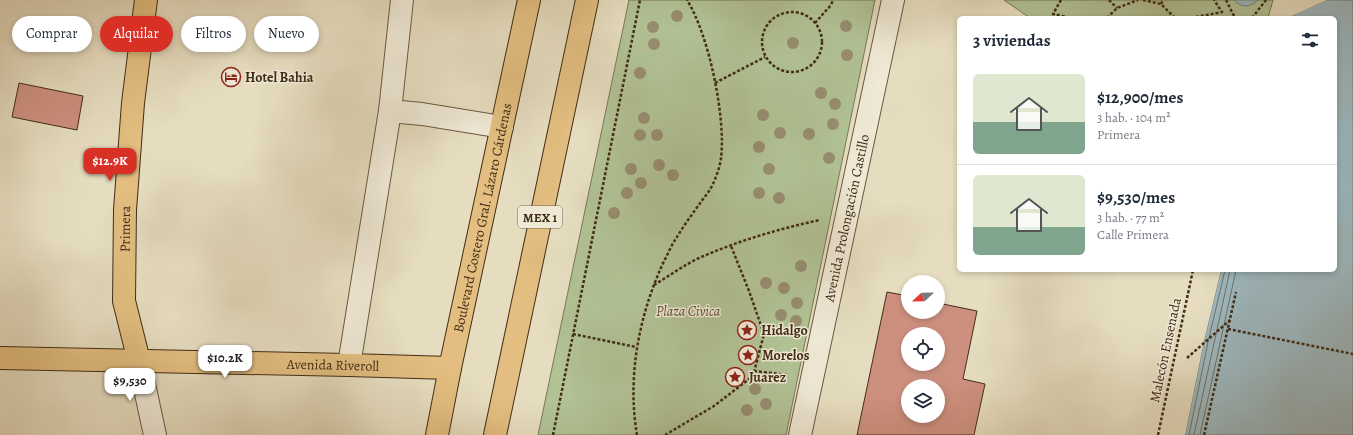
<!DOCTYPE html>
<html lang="es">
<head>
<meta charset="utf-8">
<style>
	:root { --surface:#fff; --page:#f2f2f3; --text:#1f2937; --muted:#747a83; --line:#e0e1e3; --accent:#d93025 }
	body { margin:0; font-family:Alegreya,serif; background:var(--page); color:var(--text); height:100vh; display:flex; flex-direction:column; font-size:15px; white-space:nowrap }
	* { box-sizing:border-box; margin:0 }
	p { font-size:13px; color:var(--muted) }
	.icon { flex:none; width:22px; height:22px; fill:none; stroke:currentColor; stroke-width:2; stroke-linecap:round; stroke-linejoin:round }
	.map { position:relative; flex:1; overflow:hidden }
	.panel { position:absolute; left:957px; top:16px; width:380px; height:256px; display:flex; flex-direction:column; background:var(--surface); border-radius:6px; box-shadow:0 2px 6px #0003 }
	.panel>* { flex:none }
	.guide { position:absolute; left:12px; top:16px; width:380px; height:36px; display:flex; gap:8px }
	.needle { width:26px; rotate:248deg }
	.buttons { position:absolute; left:901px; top:275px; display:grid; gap:8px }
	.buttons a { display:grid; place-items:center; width:44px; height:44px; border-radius:50%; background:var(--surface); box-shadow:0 2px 6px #0003; font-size:20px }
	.price { position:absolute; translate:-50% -34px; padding:0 9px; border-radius:8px; background:#fff; color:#222; font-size:13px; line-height:26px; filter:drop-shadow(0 1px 2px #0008) }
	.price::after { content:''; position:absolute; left:50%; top:24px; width:12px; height:9px; margin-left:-6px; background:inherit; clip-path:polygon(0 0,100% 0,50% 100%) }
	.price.on { background:var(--accent); color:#fff }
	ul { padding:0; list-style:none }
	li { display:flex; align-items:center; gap:12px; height:100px; padding:0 16px }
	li+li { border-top:1px solid var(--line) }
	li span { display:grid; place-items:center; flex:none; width:112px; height:80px; border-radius:6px; color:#555 }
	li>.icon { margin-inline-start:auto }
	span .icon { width:48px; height:48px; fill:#fffc; stroke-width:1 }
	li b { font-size:17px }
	h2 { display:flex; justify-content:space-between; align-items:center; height:48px; padding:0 16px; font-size:17px }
	.tag { padding:0 14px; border-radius:18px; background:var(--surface); box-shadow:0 2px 6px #0003; font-size:14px; line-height:36px }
	.tag.on { background:var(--accent); color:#fff }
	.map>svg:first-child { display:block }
	.green { fill:#b1c295; stroke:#797856 }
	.water { fill:#9db8bf; stroke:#78807b }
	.pier { fill:#e6ddc0 }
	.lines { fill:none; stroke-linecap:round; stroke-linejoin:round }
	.shore { stroke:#6f726a; stroke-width:1 }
	.building { fill:#cd907f; stroke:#412d16; fill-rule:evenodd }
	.minor-casing { stroke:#6a5940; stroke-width:24 }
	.major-casing { stroke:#412d16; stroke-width:24 }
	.highway-casing { stroke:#412d16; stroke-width:24 }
	.path { stroke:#412d16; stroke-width:2.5; stroke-dasharray:3 2; stroke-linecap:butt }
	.minor { stroke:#efe9d6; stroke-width:22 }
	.major { stroke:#e3be80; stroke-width:22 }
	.highway { stroke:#e3be80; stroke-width:22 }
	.tree { fill:#978d70 }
	.labels { text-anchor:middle; stroke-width:3; stroke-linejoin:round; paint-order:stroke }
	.shield { fill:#efe9d6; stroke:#756550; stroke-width:1 }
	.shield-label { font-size:13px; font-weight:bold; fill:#412d16 }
	.poi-label { font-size:14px; font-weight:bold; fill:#412d16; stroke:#efe9d6; text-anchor:start }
	.street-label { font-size:14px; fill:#412d16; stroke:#efe9d6 }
	.park-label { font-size:14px; font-style:italic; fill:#574b2f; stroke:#efe9d6 }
</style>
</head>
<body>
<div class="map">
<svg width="1353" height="435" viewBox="0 0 1353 435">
	<rect width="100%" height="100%" fill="#e6ddc0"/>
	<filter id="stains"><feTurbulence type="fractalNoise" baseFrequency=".005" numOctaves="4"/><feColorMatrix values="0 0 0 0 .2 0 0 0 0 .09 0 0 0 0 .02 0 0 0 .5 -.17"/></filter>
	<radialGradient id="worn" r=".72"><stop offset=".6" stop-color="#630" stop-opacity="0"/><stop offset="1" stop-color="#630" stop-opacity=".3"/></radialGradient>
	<g class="green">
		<polygon points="629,0 875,0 786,435 538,435"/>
		<polygon points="1004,0 1273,0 1268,18 1030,18"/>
	</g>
	<g class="water">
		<path d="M1234 0H1258C1250 8 1241 8 1234 0Z"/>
		<polygon points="1327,0 1353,0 1353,435 1185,435 1204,341 1221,270 1335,270 1335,18 1289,18 1299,12"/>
	</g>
	<g class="pier">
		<polygon points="1322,0 1327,0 1287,18 1298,10"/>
		<polygon points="1219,270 1221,270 1204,341 1185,435 1183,435 1202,341"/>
	</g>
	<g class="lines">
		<g class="shore">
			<polyline points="1189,435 1208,342 1225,270"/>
			<polyline points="1194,435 1230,270"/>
			<polyline points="1200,435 1236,270"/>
		</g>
	</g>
	<g class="building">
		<polygon points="19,83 83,96 77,130 12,117"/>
		<path d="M887 292 908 296V312H938V303L977 311 963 379 985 384 974 435H857ZM908 334H938V364H908ZM908 386H938V416H908Z"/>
	</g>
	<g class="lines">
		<g class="minor-casing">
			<g id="minor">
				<polyline points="402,0 390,111 422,114 502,127"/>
				<polyline points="139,361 155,435"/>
				<polyline points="349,365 390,111"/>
				<path id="s1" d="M800 435 893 0"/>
			</g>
		</g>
		<g class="major-casing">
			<g id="major">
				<path id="s2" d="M0 358 349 365 450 368"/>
				<path id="s3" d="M139 361 124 301 125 210 133 103 146 0"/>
			</g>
		</g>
		<g class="highway-casing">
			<g id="highway">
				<path id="s4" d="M437 435 450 368 529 0"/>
				<polyline points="495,435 587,0"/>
			</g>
		</g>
		<g class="path">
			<polyline points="1061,0 1053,14 1071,18"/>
			<polyline points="1109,0 1117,8"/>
			<polyline points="1143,0 1161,4 1175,18"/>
			<polyline points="1226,0 1235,18"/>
			<polyline points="1161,4 1163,0"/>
			<circle cx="792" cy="42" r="30"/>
			<polyline points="1107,18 1117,8 1138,0"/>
			<polyline points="1191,18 1222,12 1214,0"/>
			<polyline points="1252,18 1266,0"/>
			<polyline points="815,23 831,5 833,0"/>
			<polyline points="715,83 765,57"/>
			<path d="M654 285C669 276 684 265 699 258 738 241 778 229 820 220"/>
			<polyline points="1228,329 1353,354"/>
			<polyline points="573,334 636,347"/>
			<polyline points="1187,358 1230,320"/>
			<polyline points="754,371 788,375"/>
			<polyline points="553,435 640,0"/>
			<path d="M637 435C627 376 639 315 664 261 668 254 671 246 675 240 683 227 692 214 701 202 705 196 710 191 713 184 716 177 720 167 721 158 726 118 709 35 687 0"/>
			<polyline points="665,435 714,406 753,376 764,334 749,291 731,246"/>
			<polyline points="1158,435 1193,270"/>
			<polyline points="1204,435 1236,292"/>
		</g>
		<use href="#minor" class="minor"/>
		<use href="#major" class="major"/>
		<use href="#highway" class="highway"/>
	</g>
	<g class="tree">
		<circle cx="677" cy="16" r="6"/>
		<circle cx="846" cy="26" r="6"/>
		<circle cx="653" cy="27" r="6"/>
		<circle cx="793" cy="43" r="6"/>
		<circle cx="654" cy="44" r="6"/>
		<circle cx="847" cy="55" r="6"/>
		<circle cx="640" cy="73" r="6"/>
		<circle cx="821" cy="93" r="6"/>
		<circle cx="835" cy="104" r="6"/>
		<circle cx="763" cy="115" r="6"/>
		<circle cx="644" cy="118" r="6"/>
		<circle cx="833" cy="124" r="6"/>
		<circle cx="780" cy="133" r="6"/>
		<circle cx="809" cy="134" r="6"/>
		<circle cx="640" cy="135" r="6"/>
		<circle cx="657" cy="135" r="6"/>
		<circle cx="759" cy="147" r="6"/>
		<circle cx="829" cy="158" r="6"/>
		<circle cx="659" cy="165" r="6"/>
		<circle cx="631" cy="169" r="6"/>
		<circle cx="769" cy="169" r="6"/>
		<circle cx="673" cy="175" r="6"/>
		<circle cx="641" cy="183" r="6"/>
		<circle cx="627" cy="193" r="6"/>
		<circle cx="759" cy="193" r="6"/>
		<circle cx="779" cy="198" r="6"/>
		<circle cx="614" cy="213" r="6"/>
		<circle cx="801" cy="266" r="6"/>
		<circle cx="766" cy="283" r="6"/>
		<circle cx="784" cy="288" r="6"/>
		<circle cx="797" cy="303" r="6"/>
		<circle cx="781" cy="315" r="6"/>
		<circle cx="796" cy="321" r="6"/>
		<circle cx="755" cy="389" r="6"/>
		<circle cx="766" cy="404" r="6"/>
		<circle cx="747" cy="410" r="6"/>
	</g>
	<defs>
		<g id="hotel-ring" transform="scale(1)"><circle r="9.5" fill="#efe9d6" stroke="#8f2418" stroke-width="1.5"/><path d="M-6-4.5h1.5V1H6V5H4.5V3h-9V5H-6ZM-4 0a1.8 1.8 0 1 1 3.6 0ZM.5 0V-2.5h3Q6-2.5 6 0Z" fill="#8f2418"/></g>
		<g id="sight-ring" transform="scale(1)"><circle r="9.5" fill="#efe9d6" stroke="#8f2418" stroke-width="1.5"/><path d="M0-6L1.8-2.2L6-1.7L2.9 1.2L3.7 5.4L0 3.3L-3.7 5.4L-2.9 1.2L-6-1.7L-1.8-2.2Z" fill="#8f2418"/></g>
	</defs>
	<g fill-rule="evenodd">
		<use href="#hotel-ring" x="231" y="77"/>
		<use href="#sight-ring" x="747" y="330"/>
		<use href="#sight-ring" x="748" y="355"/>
		<use href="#sight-ring" x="735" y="377"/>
	</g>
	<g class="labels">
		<rect class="shield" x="518" y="206" width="44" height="22" rx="3"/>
		<g class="shield-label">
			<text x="540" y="222">MEX 1</text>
		</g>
		<g class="poi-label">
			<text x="245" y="82">Hotel Bahia</text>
			<text x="761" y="335">Hidalgo</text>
			<text x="762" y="360">Morelos</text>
			<text x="749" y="382">Juarez</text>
		</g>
		<g class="street-label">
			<text dy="5" stroke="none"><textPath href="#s4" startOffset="222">Boulevard Costero Gral. Lázaro Cárdenas</textPath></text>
			<text dy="5" stroke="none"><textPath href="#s1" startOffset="222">Avenida Prolongación Castillo</textPath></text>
			<text dy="5" stroke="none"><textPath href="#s3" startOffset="134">Primera</textPath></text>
			<text transform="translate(1165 350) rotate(-78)" y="5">Malecón Ensenada</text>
			<text dy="5" stroke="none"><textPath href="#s2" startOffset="333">Avenida Riveroll</textPath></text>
		</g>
		<g class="park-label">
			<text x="688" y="316">Plaza Civica</text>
		</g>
	</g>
	<rect width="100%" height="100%" filter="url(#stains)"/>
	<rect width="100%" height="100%" fill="url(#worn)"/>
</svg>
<div class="buttons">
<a><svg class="needle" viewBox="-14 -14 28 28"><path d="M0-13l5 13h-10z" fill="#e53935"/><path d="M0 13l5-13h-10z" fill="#747a83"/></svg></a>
<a><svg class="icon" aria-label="locate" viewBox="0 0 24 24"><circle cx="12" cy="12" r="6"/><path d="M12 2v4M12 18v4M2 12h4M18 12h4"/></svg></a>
<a><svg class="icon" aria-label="layers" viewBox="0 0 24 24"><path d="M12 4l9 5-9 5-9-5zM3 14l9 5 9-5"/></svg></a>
</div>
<b class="price on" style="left:110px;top:182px">$12.9K</b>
<b class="price" style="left:225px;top:379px">$10.2K</b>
<b class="price" style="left:130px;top:402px">$9,530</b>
<div class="guide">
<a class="tag">Comprar</a>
<a class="tag on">Alquilar</a>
<a class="tag">Filtros</a>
<a class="tag">Nuevo</a>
</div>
<section class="panel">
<h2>3 viviendas<svg class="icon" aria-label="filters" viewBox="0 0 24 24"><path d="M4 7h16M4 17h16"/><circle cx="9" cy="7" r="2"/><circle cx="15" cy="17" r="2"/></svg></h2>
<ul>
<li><span style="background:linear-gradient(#dfe7d0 60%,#7fa58c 0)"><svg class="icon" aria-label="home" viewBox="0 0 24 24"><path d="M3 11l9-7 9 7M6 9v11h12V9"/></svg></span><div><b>$12,900/mes</b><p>3 hab. · 104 m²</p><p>Primera</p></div></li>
<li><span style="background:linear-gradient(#dfe7d0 65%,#7fa58c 0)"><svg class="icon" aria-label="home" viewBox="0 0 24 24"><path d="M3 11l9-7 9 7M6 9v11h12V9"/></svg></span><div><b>$9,530/mes</b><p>3 hab. · 77 m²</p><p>Calle Primera</p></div></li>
</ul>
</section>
</div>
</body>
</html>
